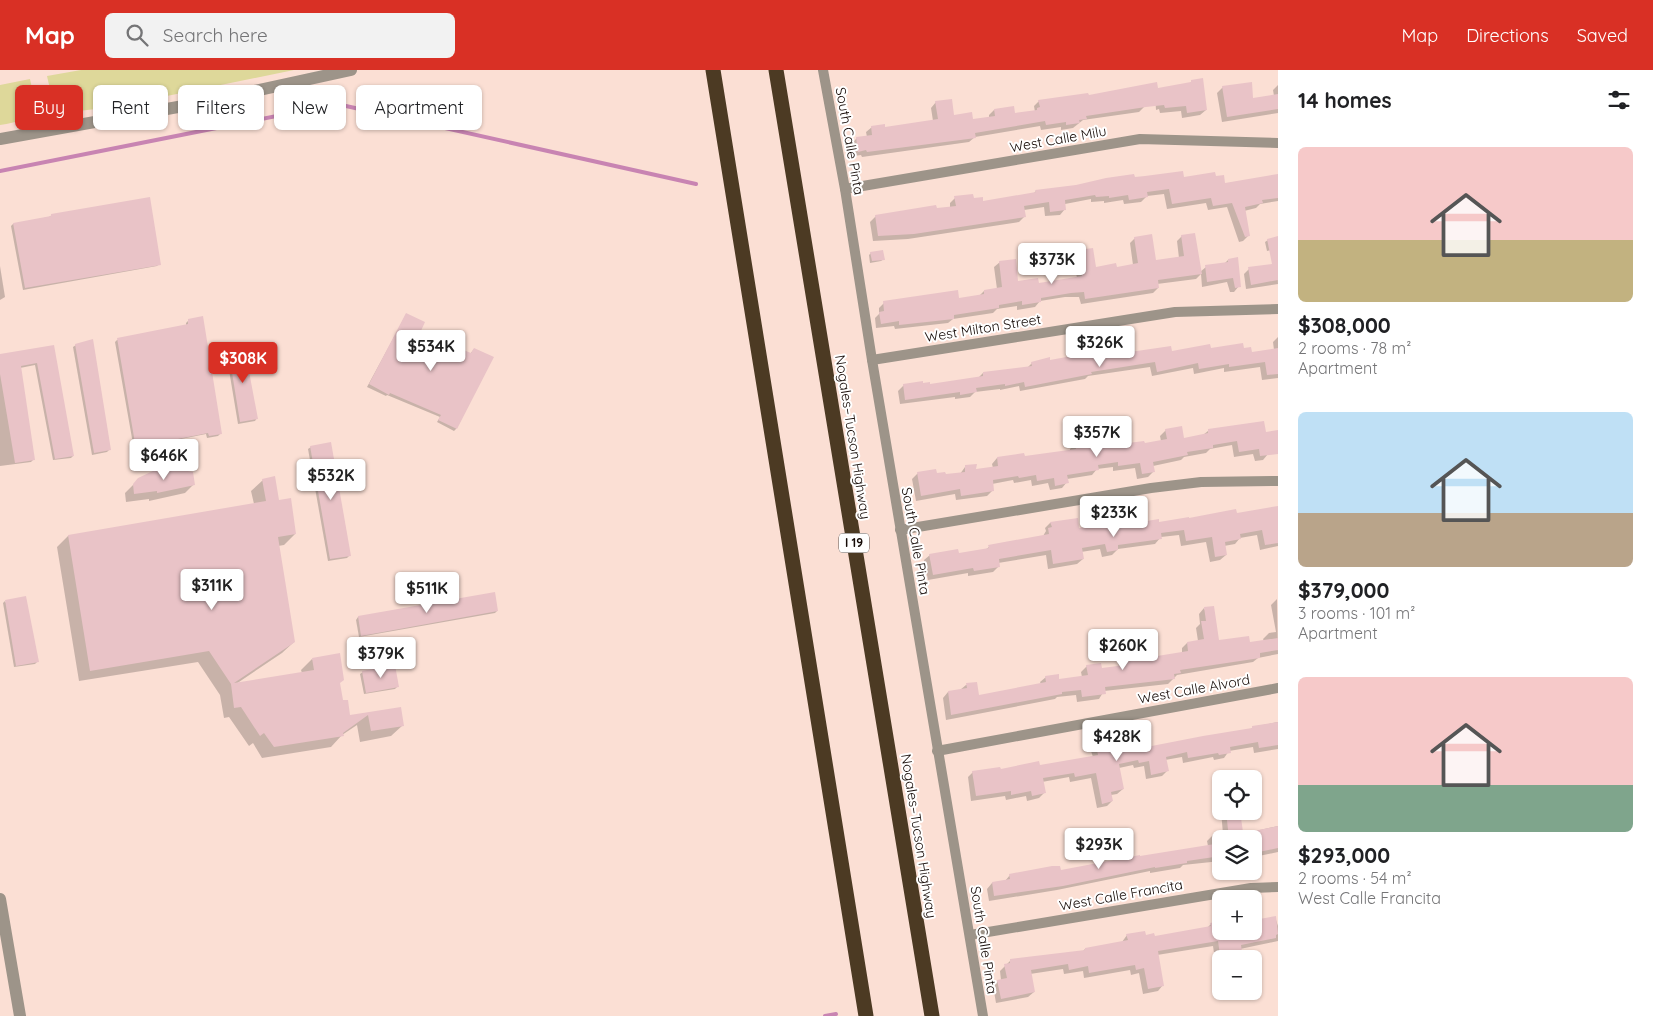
<!DOCTYPE html>
<html lang="en">
<head>
<meta charset="utf-8">
<style>
	:root { --surface:#fff; --page:#f2f2f2; --text:#202124; --muted:#757577; --accent:#d93025 }
	body { margin:0; font-family:Quicksand,sans-serif; background:var(--page); color:var(--text); height:100vh; display:flex; flex-direction:column; font-size:19px; white-space:nowrap }
	* { box-sizing:border-box; margin:0 }
	p { font-size:16px; color:var(--muted) }
	.icon { flex:none; width:28px; height:28px; fill:none; stroke:currentColor; stroke-width:2; stroke-linecap:round; stroke-linejoin:round }
	.map { position:relative; flex:1; overflow:hidden }
	.drawer { display:flex; flex-direction:column; background:var(--surface); width:375px }
	.drawer>* { flex:none }
	.banner { position:absolute; left:15px; top:15px; width:475px; height:45px; display:flex; gap:10px }
	.buttons { position:absolute; left:1212px; top:700px; display:grid; gap:10px }
	.buttons a { display:grid; place-items:center; width:50px; height:50px; border-radius:8px; background:var(--surface); box-shadow:0 1px 4px #0004; font-size:25px }
	.price { position:absolute; translate:-50% -42px; padding:0 11px; border-radius:5px; background:#fff; color:#222; font-size:16px; line-height:32px; filter:drop-shadow(0 1px 2px #0008) }
	.price::after { content:''; position:absolute; left:50%; top:30px; width:15px; height:11px; margin-left:-8px; background:inherit; clip-path:polygon(0 0,100% 0,50% 100%) }
	.price.current { background:var(--accent); color:#fff }
	ul { padding:0; list-style:none }
	li { display:grid; align-content:center; gap:10px; height:265px; padding:0 20px }
	li span { display:grid; place-items:center; height:155px; border-radius:8px; color:#555 }
	li>.icon { margin-inline-start:auto }
	span .icon { width:90px; height:90px; fill:#fffc; stroke-width:1 }
	li b { font-size:21px }
	h2 { display:flex; justify-content:space-between; align-items:center; height:60px; padding:0 20px; font-size:21px }
	.tag { padding:0 18px; border-radius:8px; background:var(--surface); box-shadow:0 1px 4px #0004; font-size:18px; line-height:45px }
	.tag.current { background:var(--accent); color:#fff }
	header { display:flex; align-items:center; gap:30px; box-sizing:border-box; height:70px; padding:0 25px; background:var(--accent); color:#fff }
	header strong { font-size:24px }
	nav { display:flex; gap:28px; margin-inline-start:auto; font-size:18px }
	.search { width:350px; height:45px; background:var(--page); display:flex; align-items:center; gap:12px; box-sizing:border-box; padding:0 18px; border-radius:8px; color:var(--muted); font-size:19px }
	main { display:flex; flex:1; min-height:0 }
	.map>svg:first-child { display:block }
	.green { fill:#ded89a }
	.shadow { fill:#0003 }
	.lines { fill:none; stroke-linecap:round; stroke-linejoin:round }
	.stream { stroke:#c884b2; stroke-width:4 }
	.building { fill:#e9c3c7 }
	.minor { stroke:#9d9489; stroke-width:10 }
	.tertiary { stroke:#9d9489; stroke-width:12 }
	.motorway { stroke:#4c3a23; stroke-width:15 }
	.labels { text-anchor:middle; stroke-width:4; stroke-linejoin:round; paint-order:stroke }
	.shield { fill:#fff; stroke:#5c5451; stroke-width:1 }
	.shield-label { font-size:12px; font-weight:bold; fill:#160b07 }
	.street-label { font-size:14px; fill:#160b07; stroke:#fff }
</style>
</head>
<body>
<header>
<strong>Map</strong>
<div class="search"><svg class="icon" aria-label="search" viewBox="0 0 24 24"><circle cx="10" cy="10" r="6"/><path d="M15 15l6 6"/></svg>Search here</div>
<nav><a>Map</a><a>Directions</a><a>Saved</a></nav>
</header>
<main>
<div class="map">
<svg width="1278" height="946" viewBox="0 0 1278 946">
	<rect width="100%" height="100%" fill="#fbdfd4"/>
	<g class="green">
		<polygon points="81,0 294,0 113,37 70,42 56,38 53,32 47,6"/>
		<path d="M30 9C38 45 36 49 0 55V15Z"/>
	</g>
	<g class="shadow">
		<polygon points="1192,11 1206,40 1200,45 1182,48 1181,41 1160,43 1159,39 1156,40 1155,24 1189,14"/>
		<polygon points="1278,15 1278,43 1222,52 1217,23 1223,17 1252,29 1274,26 1273,20"/>
		<polygon points="1088,27 1144,37 1139,42 1083,50 1073,58 1061,60 1061,57 1041,60 1040,56 975,67 969,72 862,87 861,85 854,86 852,73 857,68 867,67 866,62 872,57 884,58 933,51 931,38 936,32 953,47 972,51 989,48 989,45 994,40 1014,44 1035,42 1034,36 1039,31"/>
		<polygon points="1278,105 1278,131 1260,134 1256,138 1244,141 1248,166 1243,171 1239,172 1227,137 1208,140 1206,133 1167,139 1164,124 1147,126 1141,132 1124,134 1123,130 1104,133 1104,131 1091,132 1091,129 1065,134 1065,139 1060,145 1045,146 1044,137 1024,140 1025,146 1019,152 908,169 873,171 870,152 876,146 950,138 950,133 955,128 982,132 1033,124 1036,121 1134,108 1215,107 1224,114"/>
		<polygon points="52,145 159,194 157,196 23,220 11,156 13,154 49,147"/>
		<polygon points="1182,166 1200,202 1206,197 1224,194 1228,190 1239,216 1234,222 1230,222 1227,212 1202,217 1201,204 1196,209 1157,214 1158,218 1153,223 1081,234 1079,227 1065,227 1040,231 1035,237 1017,240 1017,236 997,239 993,243 953,249 948,253 895,259 894,256 876,258 875,248 879,244 879,238 884,233 958,229 979,226 984,221 997,219 994,197 1000,192 1017,212 1038,215 1077,208 1073,186 1078,181 1095,198 1116,198 1133,195 1130,173 1135,168 1155,191 1179,188 1177,171"/>
		<polygon points="1277,168 1278,178 1267,181 1265,172 1268,170"/>
		<polygon points="871,183 884,189 881,191 870,193 869,185"/>
		<polygon points="1277,194 1278,214 1246,219 1244,204 1249,199"/>
		<polygon points="0,196 5,227 0,230"/>
		<polygon points="406,245 418,264 470,284 474,279 456,359 454,361 437,352 440,347 387,325 386,326 367,317"/>
		<polygon points="188,251 220,364 218,366 207,368 206,364 166,372 166,371 133,374 115,272 117,270 186,256 186,253"/>
		<polygon points="1278,267 1278,308 1262,310 1260,297 1224,302 1224,298 1194,304 1193,298 1152,306 1150,297 1088,306 1085,309 1020,321 1019,316 1000,320 1000,319 975,322 970,327 955,329 955,327 900,334 898,321 904,315 929,316 978,308 983,303 1027,298 1032,293 1129,284 1171,283 1210,279 1243,279 1251,283 1274,280 1273,272"/>
		<polygon points="76,275 110,379 107,382 92,385 73,277"/>
		<polygon points="53,277 73,386 71,388 53,390 35,295 20,298 33,390 31,392 0,396 0,286"/>
		<polygon points="243,277 257,348 255,351 238,354 226,282 228,280"/>
		<polygon points="1166,360 1183,369 1203,365 1208,361 1265,363 1278,361 1278,378 1267,379 1268,384 1263,390 1255,391 1253,384 1234,387 1232,375 1210,379 1206,383 1184,387 1181,390 1153,396 1153,402 1148,407 1137,409 1135,398 1113,401 1113,397 1097,399 1092,405 1067,409 1067,412 1062,418 1050,420 1048,413 1032,416 1031,410 1014,413 1013,410 992,414 993,420 987,426 956,430 955,424 916,431 912,409 918,403 945,406 960,404 965,397 975,400 993,398 992,394 997,388 1024,388 1070,381 1070,379 1075,374 1104,377 1144,374 1161,371 1160,366"/>
		<polygon points="311,377 350,485 347,488 328,491 308,379"/>
		<polygon points="139,409 193,415 185,423 149,431 149,429 126,432 125,423"/>
		<polygon points="263,410 278,432 295,464 284,475 278,476 294,572 282,583 236,614 302,603 301,600 312,589 339,614 342,631 349,647 400,638 403,655 391,666 360,672 357,655 342,665 331,677 262,688 253,673 249,676 229,647 224,648 220,625 198,592 79,611 57,477 68,466 254,434 251,421"/>
		<polygon points="1277,438 1278,476 1260,480 1257,465 1240,468 1235,474 1224,476 1226,485 1220,490 1210,492 1206,472 1181,476 1179,465 1161,467 1155,474 1118,479 1112,485 1102,487 1100,479 1081,482 1083,489 1077,494 1048,499 1046,485 998,493 999,496 993,502 968,506 968,503 928,510 924,490 930,485 958,485 985,480 989,477 1043,466 1046,461 1045,458 1050,453 1077,449 1078,460 1102,456 1101,454 1107,449 1121,457 1236,444"/>
		<polygon points="494,523 497,541 495,543 359,567 356,550 358,547"/>
		<polygon points="1277,529 1278,584 1258,588 1253,592 1177,605 1168,614 1104,621 1099,629 1077,632 1076,625 1057,627 1055,629 946,650 943,628 948,622 960,620 966,615 976,613 978,626 1041,614 1040,612 1046,607 1058,610 1082,607 1081,602 1087,596 1101,600 1119,597 1118,591 1124,586 1138,590 1182,583 1182,578 1187,573 1198,571 1196,558 1200,554 1199,544 1204,538 1218,571 1249,573 1264,571 1263,569 1269,563 1276,562 1271,535"/>
		<polygon points="5,531 37,592 35,594 14,597 3,533"/>
		<polygon points="363,602 397,617 395,619 364,624 360,604"/>
		<polygon points="1278,652 1278,679 1254,683 1253,677 1229,681 1224,688 1214,690 1213,687 1183,693 1182,687 1165,690 1167,701 1162,706 1146,709 1144,696 1134,698 1133,695 1119,698 1123,719 1117,724 1111,725 1112,731 1107,736 1097,738 1091,708 1070,712 1069,707 1042,712 1044,723 1039,728 1027,731 1026,726 1006,730 1005,726 971,731 968,707 973,702 1039,697 1093,687 1091,681 1097,676 1106,674 1110,671 1125,682 1250,660 1253,657"/>
		<polygon points="1221,741 1239,741 1242,764 1278,756 1278,782 1254,787 1254,769 1221,769 1221,791 1183,795 1180,798 1150,803 1150,801 1057,820 989,831 987,819 992,813 1005,811 1010,805 1060,802 1208,776 1207,771 1213,765 1223,764"/>
		<polygon points="1275,847 1278,856 1278,871 1240,879 1240,881 1235,887 1215,890 1213,876 1157,885 1163,915 1158,921 1143,924 1139,903 1131,905 1130,900 1084,908 1083,901 1064,904 1063,899 1030,904 1034,922 1028,927 996,933 993,916 998,911 1001,910 1000,901 1010,891 1083,881 1085,879 1122,872 1127,865 1154,867 1207,858 1211,854 1221,852 1221,861 1254,861 1254,852"/>
	</g>
	<g class="lines">
		<g class="stream">
			<polyline points="0,101 337,34 696,114"/>
			<polyline points="825,946 836,944"/>
		</g>
	</g>
	<g class="building">
		<polygon points="1203,8 1207,40 1187,43 1186,36 1165,38 1164,35 1146,37 1086,46 1087,49 1079,50 1080,53 1066,55 1066,52 1046,55 1045,51 975,63 976,68 867,82 866,80 858,82 856,67 872,65 871,56 885,54 885,57 938,49 935,31 952,29 954,45 972,42 973,49 995,46 994,39 1014,36 1015,43 1037,40 1037,38 1040,37 1038,30 1088,23 1089,25 1157,12 1158,18 1191,12 1191,10"/>
		<polygon points="1252,12 1253,28 1278,24 1278,39 1227,47 1222,16"/>
		<polygon points="1183,101 1184,107 1215,102 1216,106 1224,105 1225,113 1278,104 1278,128 1262,130 1263,133 1245,137 1250,166 1245,167 1232,133 1213,136 1211,128 1172,134 1169,119 1147,122 1148,127 1129,130 1128,125 1109,128 1109,126 1096,127 1095,125 1065,130 1066,140 1050,142 1049,132 1024,136 1026,147 914,164 878,166 875,145 936,135 937,138 956,136 954,126 973,124 974,128 983,127 983,131 1036,122 1035,120 1076,115 1106,108 1134,104 1135,107 1145,106"/>
		<polygon points="150,127 161,195 25,218 13,153 51,146 51,144"/>
		<polygon points="1195,163 1202,204 1158,210 1159,218 1085,229 1084,222 1071,223 1041,228 1041,232 1022,235 1022,231 999,235 999,238 954,245 954,249 899,255 899,251 881,254 879,242 884,241 883,231 958,220 959,228 984,224 984,220 1002,217 999,191 1016,189 1018,211 1038,208 1039,213 1082,206 1078,180 1093,178 1096,197 1116,193 1117,197 1138,193 1134,167 1152,164 1156,190 1184,186 1181,165"/>
		<polygon points="1278,166 1278,210 1251,215 1248,197 1272,194 1267,169"/>
		<polygon points="883,180 885,190 872,191 870,182"/>
		<polygon points="1238,187 1241,217 1235,218 1233,208 1207,212 1205,195 1228,192 1228,189"/>
		<polygon points="406,243 425,252 420,263 471,283 474,278 494,287 457,359 438,350 441,345 390,323 389,325 369,314"/>
		<polygon points="203,246 222,364 209,366 208,363 168,371 168,369 135,373 117,268 188,254 188,249"/>
		<polygon points="93,269 111,380 94,383 75,274"/>
		<polygon points="1243,273 1244,278 1251,277 1252,282 1278,278 1278,304 1267,305 1265,292 1229,297 1229,294 1199,299 1198,293 1157,302 1155,292 1091,302 1092,304 1025,317 1024,312 1005,316 1005,314 976,318 977,322 960,325 960,322 905,330 903,314 923,311 923,313 930,312 930,314 983,306 983,302 1032,296 1031,292 1050,287 1050,290 1083,284 1083,287 1130,280 1130,282 1171,276 1172,281 1210,274 1211,278"/>
		<polygon points="54,275 74,386 55,389 37,293 21,296 35,390 15,393 0,304 0,284"/>
		<polygon points="244,275 258,349 240,352 228,278"/>
		<polygon points="1264,351 1266,362 1278,360 1278,384 1260,386 1259,379 1239,382 1237,371 1213,375 1213,378 1187,382 1188,385 1153,392 1155,402 1142,404 1140,393 1118,396 1118,392 1098,395 1099,400 1067,405 1069,413 1055,416 1054,408 1037,411 1036,405 1019,408 1018,406 993,410 994,421 961,426 960,419 921,426 917,402 936,399 937,403 945,402 946,404 965,402 965,395 977,394 976,399 998,396 997,387 1024,383 1025,386 1076,379 1075,373 1104,368 1105,376 1144,371 1145,373 1167,369 1165,359 1182,356 1184,368 1208,363 1208,359"/>
		<polygon points="331,372 351,486 330,489 310,376"/>
		<polygon points="171,398 193,402 195,415 157,423 157,421 134,424 133,414 138,408 153,401"/>
		<polygon points="275,406 279,430 291,428 296,464 278,467 295,572 234,613 314,600 312,588 340,583 344,610 340,613 343,630 348,630 350,645 401,637 404,656 371,661 368,645 343,663 344,666 274,677 264,663 260,666 241,637 234,638 231,614 209,581 90,601 68,465 266,431 262,409"/>
		<polygon points="1278,436 1278,473 1265,475 1262,460 1240,464 1241,469 1225,472 1227,485 1215,487 1212,467 1186,471 1184,460 1161,463 1162,469 1118,475 1118,480 1107,482 1105,474 1082,478 1084,489 1053,494 1051,480 999,489 1000,497 974,501 973,498 933,505 929,484 958,479 959,483 989,478 988,475 1049,464 1048,458 1052,457 1050,452 1078,448 1079,458 1107,454 1106,447 1120,445 1122,455 1159,449 1159,452 1189,447 1189,448 1236,439 1237,443"/>
		<polygon points="495,522 498,541 361,566 358,546"/>
		<polygon points="26,526 39,592 16,596 5,530"/>
		<polygon points="1214,536 1219,570 1249,566 1250,572 1278,568 1278,580 1260,583 1260,588 1180,600 1181,603 1174,604 1175,609 1105,617 1106,624 1082,627 1081,620 1062,622 1062,624 951,645 948,621 967,618 966,613 977,612 979,625 1046,612 1045,606 1059,604 1059,609 1088,605 1086,595 1101,593 1102,598 1125,595 1123,585 1138,583 1139,589 1188,581 1187,572 1204,569 1201,551 1206,551 1204,537"/>
		<polygon points="395,595 399,617 366,623 362,601"/>
		<polygon points="1278,652 1278,675 1259,678 1258,672 1230,677 1231,683 1219,685 1218,683 1188,688 1187,682 1166,687 1169,701 1151,705 1149,691 1139,693 1138,690 1119,694 1124,719 1111,722 1113,731 1102,734 1096,703 1075,707 1074,703 1043,708 1046,723 1032,726 1031,721 1011,725 1011,721 976,726 972,701 1000,697 1001,699 1039,691 1040,695 1098,685 1096,675 1110,672 1109,669 1123,667 1126,681 1203,666 1252,658 1252,656"/>
		<polygon points="1226,741 1240,741 1244,769 1229,769"/>
		<polygon points="1278,756 1278,778 1254,783 1254,761"/>
		<polygon points="1221,773 1221,786 1187,791 1187,793 1155,798 1155,797 1063,816 994,826 992,812 1010,809 1009,804 1052,796 1060,796 1061,800 1140,785 1140,786"/>
		<polygon points="1276,846 1278,864 1276,865 1276,868 1241,875 1242,882 1220,885 1218,871 1158,881 1164,916 1148,919 1144,898 1136,900 1135,895 1089,903 1088,896 1069,900 1068,894 1031,900 1035,922 1001,929 997,910 1007,908 1004,894 1010,893 1010,889 1085,880 1085,878 1128,870 1126,864 1145,861 1146,865 1154,863 1155,866 1211,856 1210,853 1221,851 1221,861 1254,861 1254,850"/>
	</g>
	<g class="lines">
		<g class="minor">
			<polyline points="823,0 845,119 872,290 983,946"/>
			<polyline points="845,119 1140,69 1278,73"/>
			<polyline points="872,290 1175,242 1278,239"/>
			<polyline points="900,460 1151,418 1201,412 1278,411"/>
			<polyline points="937,681 1278,618"/>
			<polyline points="970,865 1251,818 1278,817"/>
		</g>
		<g class="tertiary">
			<polyline points="0,69 200,33 351,0"/>
			<polyline points="0,829 20,946"/>
		</g>
		<g class="motorway">
			<polyline points="713,0 866,946"/>
			<polyline points="776,0 932,946"/>
		</g>
	</g>
	<g class="labels">
		<rect class="shield" x="839" y="463.5" width="30" height="19" rx="4"/>
		<g class="shield-label">
			<text x="854" y="477">I 19</text>
		</g>
		<g class="street-label">
			<text transform="translate(1058 69) rotate(-10)" y="5">West Calle Milu</text>
			<text transform="translate(850 71) rotate(80)" y="5">South Calle Pinta</text>
			<text transform="translate(983 258) rotate(-9)" y="5">West Milton Street</text>
			<text transform="translate(853 367) rotate(81)" y="5">Nogales–Tucson Highway</text>
			<text transform="translate(916 471) rotate(80)" y="5">South Calle Pinta</text>
			<text transform="translate(1194 619) rotate(-10)" y="5">West Calle Alvord</text>
			<text transform="translate(919 766) rotate(81)" y="5">Nogales–Tucson Highway</text>
			<text transform="translate(1121 825) rotate(-10)" y="5">West Calle Francita</text>
			<text transform="translate(984 870) rotate(81)" y="5">South Calle Pinta</text>
		</g>
	</g>
</svg>
<div class="buttons">
<a><svg class="icon" aria-label="locate" viewBox="0 0 24 24"><circle cx="12" cy="12" r="6"/><path d="M12 2v4M12 18v4M2 12h4M18 12h4"/></svg></a>
<a><svg class="icon" aria-label="layers" viewBox="0 0 24 24"><path d="M12 4l9 5-9 5-9-5zM3 14l9 5 9-5"/></svg></a>
<a>+</a>
<a>−</a>
</div>
<b class="price" style="left:1052px;top:215px">$373K</b>
<b class="price" style="left:1100px;top:298px">$326K</b>
<b class="price" style="left:431px;top:302px">$534K</b>
<b class="price current" style="left:243px;top:314px">$308K</b>
<b class="price" style="left:1097px;top:388px">$357K</b>
<b class="price" style="left:164px;top:411px">$646K</b>
<b class="price" style="left:331px;top:431px">$532K</b>
<b class="price" style="left:1114px;top:468px">$233K</b>
<b class="price" style="left:212px;top:541px">$311K</b>
<b class="price" style="left:427px;top:544px">$511K</b>
<b class="price" style="left:1123px;top:601px">$260K</b>
<b class="price" style="left:381px;top:609px">$379K</b>
<b class="price" style="left:1117px;top:692px">$428K</b>
<b class="price" style="left:1099px;top:800px">$293K</b>
<div class="banner">
<a class="tag current">Buy</a>
<a class="tag">Rent</a>
<a class="tag">Filters</a>
<a class="tag">New</a>
<a class="tag">Apartment</a>
</div>
</div>
<section class="drawer">
<h2>14 homes<svg class="icon" aria-label="filters" viewBox="0 0 24 24"><path d="M4 7h16M4 17h16"/><circle cx="9" cy="7" r="2"/><circle cx="15" cy="17" r="2"/></svg></h2>
<ul>
<li><span style="background:linear-gradient(#f6c9c9 60%,#c2b280 0)"><svg class="icon" aria-label="home" viewBox="0 0 24 24"><path d="M3 11l9-7 9 7M6 9v11h12V9"/></svg></span><div><b>$308,000</b><p>2 rooms · 78 m²</p><p>Apartment</p></div></li>
<li><span style="background:linear-gradient(#bfe0f5 65%,#b9a48a 0)"><svg class="icon" aria-label="home" viewBox="0 0 24 24"><path d="M3 11l9-7 9 7M6 9v11h12V9"/></svg></span><div><b>$379,000</b><p>3 rooms · 101 m²</p><p>Apartment</p></div></li>
<li><span style="background:linear-gradient(#f6c9c9 70%,#7fa58c 0)"><svg class="icon" aria-label="home" viewBox="0 0 24 24"><path d="M3 11l9-7 9 7M6 9v11h12V9"/></svg></span><div><b>$293,000</b><p>2 rooms · 54 m²</p><p>West Calle Francita</p></div></li>
</ul>
</section>
</main>
</body>
</html>
